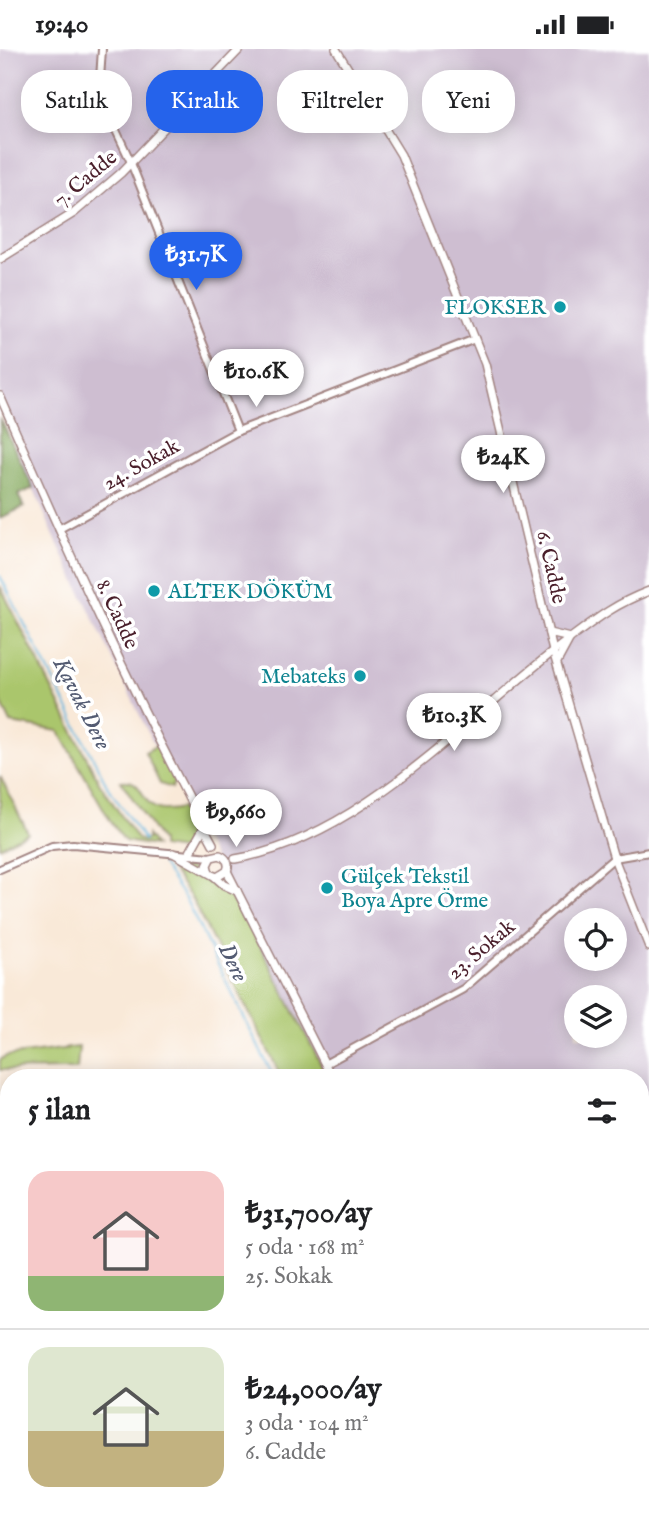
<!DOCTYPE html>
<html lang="tr">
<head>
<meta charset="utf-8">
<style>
	:root { --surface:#fff; --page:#f2f2f2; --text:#202124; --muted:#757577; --line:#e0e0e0; --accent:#2563eb }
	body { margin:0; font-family:"IM FELL English",serif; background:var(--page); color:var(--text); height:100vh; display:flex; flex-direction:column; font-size:26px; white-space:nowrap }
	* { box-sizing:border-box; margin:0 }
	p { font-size:23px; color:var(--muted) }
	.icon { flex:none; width:38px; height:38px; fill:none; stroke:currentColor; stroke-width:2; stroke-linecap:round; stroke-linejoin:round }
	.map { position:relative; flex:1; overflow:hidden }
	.sheet { position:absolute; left:0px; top:1020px; width:649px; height:450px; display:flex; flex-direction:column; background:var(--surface); border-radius:28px 28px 0 0; box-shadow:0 4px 18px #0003 }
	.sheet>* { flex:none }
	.banner { position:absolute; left:21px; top:21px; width:607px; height:63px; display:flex; gap:14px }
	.controls { position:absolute; left:564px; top:859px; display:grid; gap:14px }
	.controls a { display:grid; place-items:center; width:63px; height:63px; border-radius:50%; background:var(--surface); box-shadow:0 4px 18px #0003; font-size:35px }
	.price { position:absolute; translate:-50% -60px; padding:0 16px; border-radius:24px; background:#fff; color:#222; font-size:23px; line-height:46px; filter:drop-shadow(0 2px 4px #0008) }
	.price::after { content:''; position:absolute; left:50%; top:42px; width:21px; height:16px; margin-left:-10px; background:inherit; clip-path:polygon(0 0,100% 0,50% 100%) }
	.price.current { background:var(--accent); color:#fff }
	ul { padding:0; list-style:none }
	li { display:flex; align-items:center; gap:21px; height:175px; padding:0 28px }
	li+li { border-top:2px solid var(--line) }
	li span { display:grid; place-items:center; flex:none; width:196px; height:140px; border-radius:21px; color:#555 }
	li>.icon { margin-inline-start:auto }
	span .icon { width:84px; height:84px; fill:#fffc; stroke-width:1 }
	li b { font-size:30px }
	h2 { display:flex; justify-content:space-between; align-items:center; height:84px; padding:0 28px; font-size:30px }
	.chip { padding:0 24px; border-radius:28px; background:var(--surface); box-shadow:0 4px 18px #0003; font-size:24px; line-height:63px }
	.chip.current { background:var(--accent); color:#fff }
	.status { display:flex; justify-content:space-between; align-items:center; height:49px; padding:0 35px; background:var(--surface); direction:ltr }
	.status svg { height:19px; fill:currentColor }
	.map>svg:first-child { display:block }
	.industrial { fill:#cebed1; fill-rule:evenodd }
	.green { fill:#aac66c; stroke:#7a724c; stroke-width:2 }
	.forest { fill:#87ab60; stroke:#686546; stroke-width:2 }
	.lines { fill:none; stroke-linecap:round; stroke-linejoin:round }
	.stream { stroke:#60b4dc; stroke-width:2 }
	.minor-casing { stroke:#a28482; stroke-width:10 }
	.tertiary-casing { stroke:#a28482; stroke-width:10 }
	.primary-casing { stroke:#a28482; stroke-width:13 }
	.minor { stroke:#fff; stroke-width:6 }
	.tertiary { stroke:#fff; stroke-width:7 }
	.primary { stroke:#fabc8b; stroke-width:10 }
	.culture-dot { fill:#0f9aa8; stroke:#fff; stroke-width:2.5 }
	.labels { text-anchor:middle; stroke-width:7; stroke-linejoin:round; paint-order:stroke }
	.street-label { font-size:21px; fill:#4a1f2b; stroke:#fff }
	.culture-label { font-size:21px; fill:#0d838f; stroke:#fff; text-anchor:end }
	.water-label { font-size:23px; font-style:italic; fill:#535b72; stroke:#fff }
</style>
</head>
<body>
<div class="status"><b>19:40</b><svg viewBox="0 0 49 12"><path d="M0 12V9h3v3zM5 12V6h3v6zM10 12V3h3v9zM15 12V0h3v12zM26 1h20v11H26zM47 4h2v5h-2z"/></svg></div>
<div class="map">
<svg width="649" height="1469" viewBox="0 0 649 1469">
	<rect width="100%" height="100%" fill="#fff"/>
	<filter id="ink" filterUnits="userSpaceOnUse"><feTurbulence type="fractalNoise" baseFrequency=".0143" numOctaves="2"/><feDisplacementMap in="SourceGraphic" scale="14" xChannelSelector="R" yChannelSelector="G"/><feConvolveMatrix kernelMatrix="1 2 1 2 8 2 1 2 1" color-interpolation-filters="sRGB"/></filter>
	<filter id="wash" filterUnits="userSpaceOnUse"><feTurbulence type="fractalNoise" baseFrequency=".00686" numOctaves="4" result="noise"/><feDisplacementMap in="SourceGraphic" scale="28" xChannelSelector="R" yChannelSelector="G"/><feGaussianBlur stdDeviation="1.57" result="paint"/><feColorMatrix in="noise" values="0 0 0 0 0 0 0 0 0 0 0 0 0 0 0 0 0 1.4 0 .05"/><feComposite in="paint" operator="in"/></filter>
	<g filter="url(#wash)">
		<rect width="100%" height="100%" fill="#f9e9d8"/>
		<path class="industrial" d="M0 0H649V1469H545L540 1461H640V1029H330L198 779 158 697 155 698 53 485 0 360ZM576 872H614V910H576ZM576 948H614V987H576Z"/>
		<g class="green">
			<polygon points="0,537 100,735 137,790 144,792 147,790 147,786 155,797 125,792 111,773 59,682 11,674 0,651"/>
			<polygon points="158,696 174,731 172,739 160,735 145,703"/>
			<polygon points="0,727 28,784 0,798"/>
			<path d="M121 732C152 728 133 771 182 759L189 763 198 779 190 798 182 801 161 798V792Z"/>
			<polygon points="167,814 189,819 231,849 259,895 328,1029 282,1029 192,850"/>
			<polygon points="79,998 77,1020 0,1021 0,1011 6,1007"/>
			<polygon points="0,1205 9,1206 9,1354 0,1357"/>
		</g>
		<polygon class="forest" points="0,369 33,439 18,446 24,458 0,469"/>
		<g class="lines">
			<g class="stream">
				<polyline points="0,527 108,738 144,791"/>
				<polyline points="161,814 186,851 274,1029"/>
				<polyline points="206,1461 226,1465"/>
				<polyline points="500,1461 504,1469"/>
			</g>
		</g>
	</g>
	<g filter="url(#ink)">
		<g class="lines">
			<g class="minor-casing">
				<g id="minor">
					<polyline points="102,0 99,45 129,109 238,382"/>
					<polyline points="59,480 238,382 475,290"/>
					<polyline points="0,820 52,797 73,795 211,808"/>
					<polyline points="325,1015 463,940 614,809 649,803"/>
					<polyline points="640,1074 649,1068"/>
					<polyline points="640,1198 649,1194"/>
					<polyline points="640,1302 649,1298"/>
				</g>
			</g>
			<g class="tertiary-casing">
				<g id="tertiary">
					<polyline points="336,0 401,106 485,315 553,602 614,809 649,898"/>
					<polyline points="0,210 74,164 121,124 240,0"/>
					<path d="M0 347C66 498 134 649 213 795"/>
					<polyline points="549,584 570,589 557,613"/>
					<path d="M173 804 212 826 217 828 227 822C230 815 227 809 220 806L211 808 207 816 209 824"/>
					<polyline points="189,805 204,778"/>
					<path d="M235 810C362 789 468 666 568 591 596 570 615 555 649 542"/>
					<polyline points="227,822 332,1029"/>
					<polyline points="215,828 224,836 237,842"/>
					<polyline points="537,1461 542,1469"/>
				</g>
			</g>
			<g class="primary-casing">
				<g id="primary">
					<polyline points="0,1409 9,1411"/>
					<polyline points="0,1426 9,1424"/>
					<polyline points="228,1461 268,1469"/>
					<polyline points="273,1461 314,1469"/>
				</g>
			</g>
			<use href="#minor" class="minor"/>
			<use href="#tertiary" class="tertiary"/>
			<use href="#primary" class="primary"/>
		</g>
	</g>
	<g class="culture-dot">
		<circle cx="560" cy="258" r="7"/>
		<circle cx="154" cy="542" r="7"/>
		<circle cx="360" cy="627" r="7"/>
		<circle cx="327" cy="839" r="7"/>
	</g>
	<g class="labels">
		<g class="street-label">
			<text transform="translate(85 129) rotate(-40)" y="7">7. Cadde</text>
			<text transform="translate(141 415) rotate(-29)" y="7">24. Sokak</text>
			<text transform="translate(552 518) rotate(77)" y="7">6. Cadde</text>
			<text transform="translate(118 565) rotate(65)" y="7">8. Cadde</text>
			<text transform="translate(481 900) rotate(-40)" y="7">23. Sokak</text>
		</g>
		<g class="culture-label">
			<text x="546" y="265">FLOKSER</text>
			<text x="168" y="549" text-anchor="start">ALTEK DÖKÜM</text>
			<text x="346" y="634">Mebateks</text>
			<text x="341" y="834" text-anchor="start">Gülçek Tekstil<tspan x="341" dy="24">Boya Apre Örme</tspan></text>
		</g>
		<g class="water-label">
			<text transform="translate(83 654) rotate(63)" y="8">Kavak Dere</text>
			<text transform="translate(234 913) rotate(64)" y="8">Dere</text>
		</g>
	</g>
</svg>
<div class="controls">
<a><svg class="icon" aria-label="locate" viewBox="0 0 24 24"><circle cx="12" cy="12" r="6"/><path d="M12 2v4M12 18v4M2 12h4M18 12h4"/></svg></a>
<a><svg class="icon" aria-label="layers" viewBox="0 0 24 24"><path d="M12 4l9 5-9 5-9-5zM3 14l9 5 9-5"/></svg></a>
</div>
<b class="price current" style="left:196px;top:243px">₺31.7K</b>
<b class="price" style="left:256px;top:360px">₺10.6K</b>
<b class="price" style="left:503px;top:446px">₺24K</b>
<b class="price" style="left:454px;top:704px">₺10.3K</b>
<b class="price" style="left:236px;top:800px">₺9,660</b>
<div class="banner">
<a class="chip">Satılık</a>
<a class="chip current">Kiralık</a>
<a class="chip">Filtreler</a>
<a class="chip">Yeni</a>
</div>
<section class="sheet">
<h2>5 ilan<svg class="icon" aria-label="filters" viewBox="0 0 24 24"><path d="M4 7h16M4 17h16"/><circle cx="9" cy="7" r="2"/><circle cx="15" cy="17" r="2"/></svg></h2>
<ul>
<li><span style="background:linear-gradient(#f6c9c9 75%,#8fb573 0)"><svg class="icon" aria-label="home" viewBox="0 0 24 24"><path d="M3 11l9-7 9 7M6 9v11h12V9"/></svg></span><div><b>₺31,700/ay</b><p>5 oda · 168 m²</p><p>25. Sokak</p></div></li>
<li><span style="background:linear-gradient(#dfe7d0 60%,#c2b280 0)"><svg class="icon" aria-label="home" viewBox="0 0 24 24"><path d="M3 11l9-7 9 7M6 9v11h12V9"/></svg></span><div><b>₺24,000/ay</b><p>3 oda · 104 m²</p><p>6. Cadde</p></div></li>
</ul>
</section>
</div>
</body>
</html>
